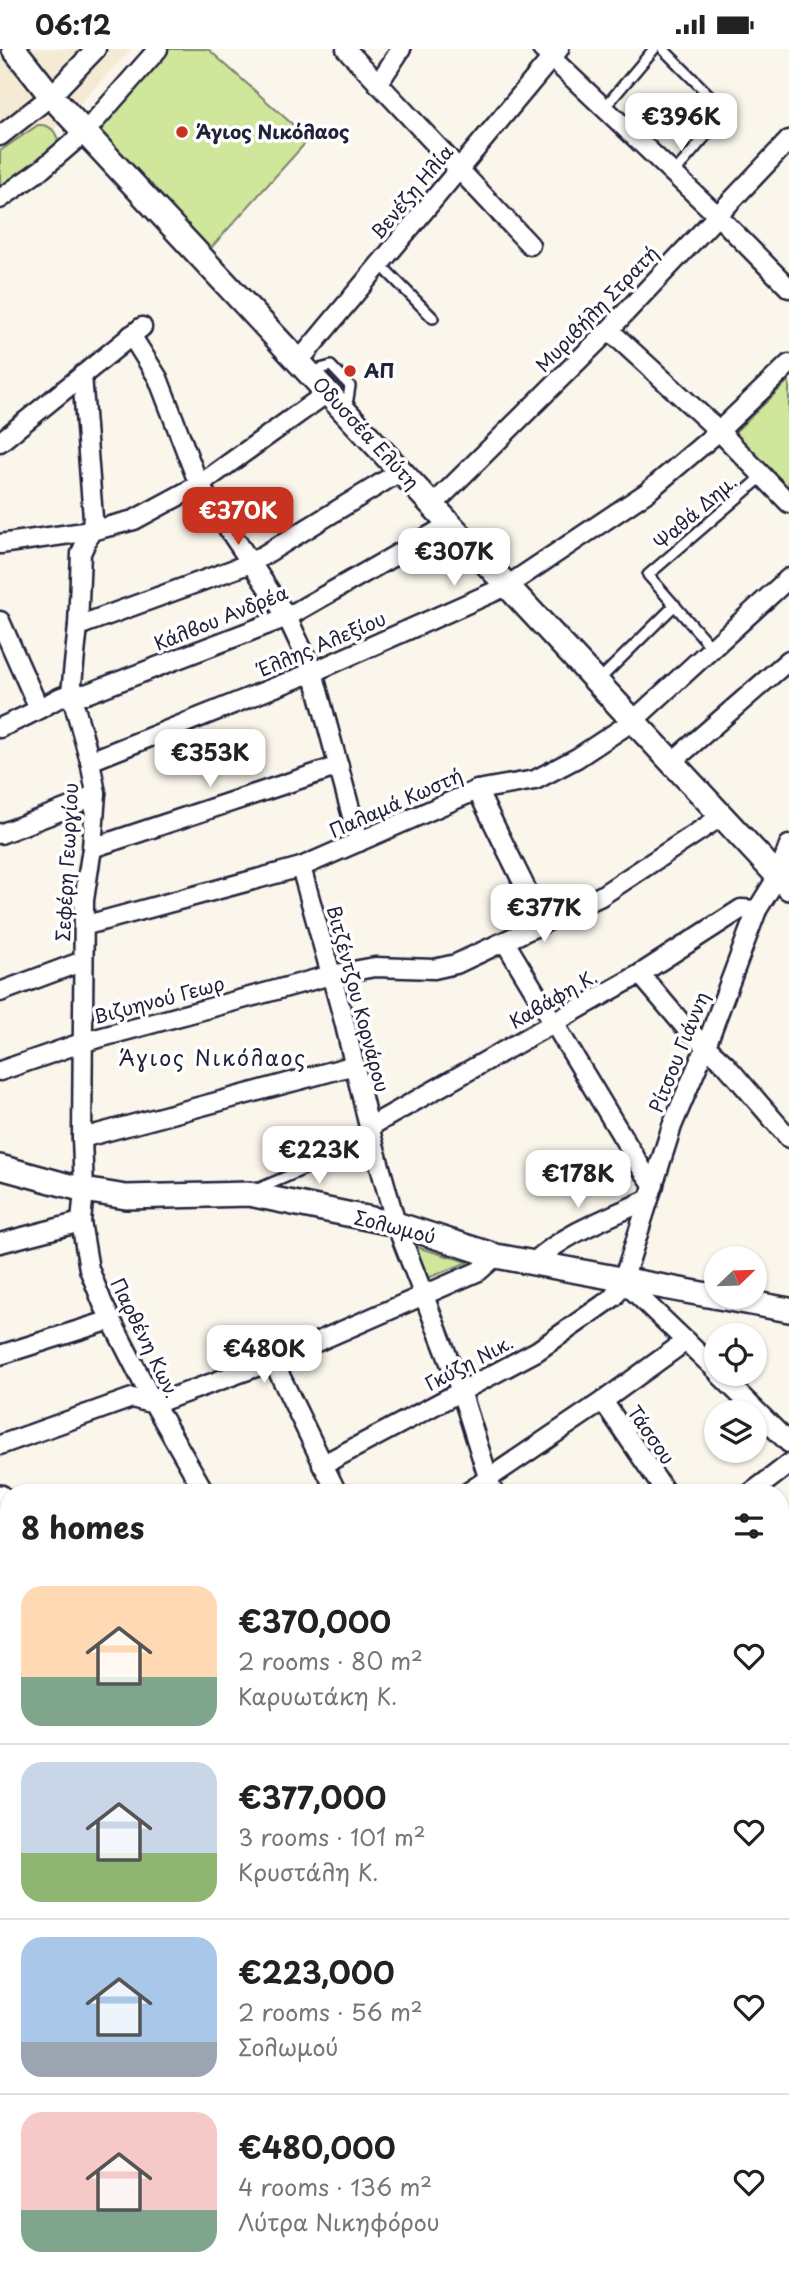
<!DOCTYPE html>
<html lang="en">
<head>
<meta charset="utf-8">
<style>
	:root { --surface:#fff; --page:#f6f6f6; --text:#222; --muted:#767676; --line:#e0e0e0; --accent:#c8321e }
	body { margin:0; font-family:"Playpen Sans",sans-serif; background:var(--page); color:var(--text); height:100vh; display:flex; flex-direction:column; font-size:26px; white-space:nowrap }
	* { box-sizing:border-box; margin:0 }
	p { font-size:23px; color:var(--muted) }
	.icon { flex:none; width:38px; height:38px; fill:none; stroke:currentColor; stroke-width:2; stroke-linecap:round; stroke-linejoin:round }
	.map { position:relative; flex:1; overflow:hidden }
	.details { position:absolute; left:0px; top:1435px; width:789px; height:800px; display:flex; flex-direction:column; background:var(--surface); border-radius:28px 28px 0 0; box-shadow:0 2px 5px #0004 }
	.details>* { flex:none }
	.needle { width:46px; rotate:67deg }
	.tools { position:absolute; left:704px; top:1197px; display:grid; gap:14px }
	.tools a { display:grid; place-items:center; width:63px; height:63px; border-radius:50%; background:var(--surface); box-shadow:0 2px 5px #0004; font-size:35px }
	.price { position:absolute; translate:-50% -60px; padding:0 16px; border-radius:14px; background:#fff; color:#222; font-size:23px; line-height:46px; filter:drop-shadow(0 2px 4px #0008) }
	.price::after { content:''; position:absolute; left:50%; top:42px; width:21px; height:16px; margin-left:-10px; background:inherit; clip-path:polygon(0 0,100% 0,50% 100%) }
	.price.current { background:var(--accent); color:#fff }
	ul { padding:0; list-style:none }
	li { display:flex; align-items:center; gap:21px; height:175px; padding:0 21px }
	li+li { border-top:2px solid var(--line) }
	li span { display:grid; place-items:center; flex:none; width:196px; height:140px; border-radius:21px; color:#555 }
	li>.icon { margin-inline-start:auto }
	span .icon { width:84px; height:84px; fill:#fffc; stroke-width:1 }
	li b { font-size:30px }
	h2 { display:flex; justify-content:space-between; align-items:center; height:84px; padding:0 21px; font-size:30px }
	.status { display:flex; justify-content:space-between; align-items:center; height:49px; padding:0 35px; background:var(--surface); direction:ltr }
	.status svg { height:19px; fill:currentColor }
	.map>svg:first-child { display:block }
	.built { fill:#f5ebd5 }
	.green { fill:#d0e69b; stroke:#79846b; stroke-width:2 }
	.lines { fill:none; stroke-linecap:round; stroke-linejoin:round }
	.service-casing { stroke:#22223b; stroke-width:14 }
	.pedestrian-casing { stroke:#22223b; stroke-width:19 }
	.minor-casing { stroke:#22223b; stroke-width:23 }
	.tertiary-casing { stroke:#22223b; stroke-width:28 }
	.service { stroke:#fff; stroke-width:9 }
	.pedestrian { stroke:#fff; stroke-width:14 }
	.minor { stroke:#fff; stroke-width:18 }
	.tertiary { stroke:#fff; stroke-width:23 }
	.poi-dot { fill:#c8321e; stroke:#fff; stroke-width:2.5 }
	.labels { text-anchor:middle; stroke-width:7; stroke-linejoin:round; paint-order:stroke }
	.poi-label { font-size:19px; font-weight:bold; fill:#22223b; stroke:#fff; text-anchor:start }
	.street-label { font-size:19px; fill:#22223b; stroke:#fff }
	.neighbourhood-label { font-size:21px; letter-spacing:2px; fill:#22223b; stroke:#fff }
</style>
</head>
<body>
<div class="status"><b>06:12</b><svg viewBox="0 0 49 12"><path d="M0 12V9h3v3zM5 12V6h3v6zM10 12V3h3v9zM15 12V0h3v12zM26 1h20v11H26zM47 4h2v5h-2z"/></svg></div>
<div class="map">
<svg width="789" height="2234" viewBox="0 0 789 2234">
	<rect width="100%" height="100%" fill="#faf6ec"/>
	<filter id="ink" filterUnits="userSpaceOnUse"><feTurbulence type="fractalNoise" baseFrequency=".0143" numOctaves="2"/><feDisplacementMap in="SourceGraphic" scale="14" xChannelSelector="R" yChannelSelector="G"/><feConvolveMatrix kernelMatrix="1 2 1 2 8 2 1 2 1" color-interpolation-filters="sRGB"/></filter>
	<g filter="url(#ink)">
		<g class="built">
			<polygon points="0,0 132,0 54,81 0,120"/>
			<polygon points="780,1836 789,1846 789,1972 780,1979"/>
			<polygon points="789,1975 789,2234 779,2234 772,2226 780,2226 780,1983"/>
		</g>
		<g class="green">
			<polygon points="168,0 208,0 309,90 210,200 92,78"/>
			<path d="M38 76C51 75 56 83 59 94L56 102 0 140V102Z"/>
			<polygon points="789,331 789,441 733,385"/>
			<polygon points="416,1198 468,1213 428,1229"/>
		</g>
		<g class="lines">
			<g class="service-casing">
				<g id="service">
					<polyline points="663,0 726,63 674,124"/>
					<polyline points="605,58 654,0"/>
					<polyline points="380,215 433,269"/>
					<polyline points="320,320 331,317 350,337 348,350"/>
					<polyline points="712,599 648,526 763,427"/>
					<polyline points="599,631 675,556"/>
					<polyline points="258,1140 372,1091"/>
				</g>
			</g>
			<g class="pedestrian-casing">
				<polyline id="pedestrian" points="780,1655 789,1648"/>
			</g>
			<g class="minor-casing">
				<g id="minor">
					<polyline points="346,0 530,196"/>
					<polyline points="542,0 717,166 789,239"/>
					<polyline points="378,35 401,0"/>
					<polyline points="0,87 51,47 96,0"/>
					<polyline points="0,150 42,120 86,82 158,0"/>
					<polyline points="609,281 719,382 789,454"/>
					<polyline points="131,286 158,329 199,436 287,568 313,623 359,793"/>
					<polyline points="299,312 559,0"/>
					<polyline points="82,326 93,469 91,482 81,504 78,577 71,644 90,712 96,744 92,799 84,851 82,1089 84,1141 81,1173 89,1220 103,1255 154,1355 205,1444"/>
					<polyline points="0,393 142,278"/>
					<polyline points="433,456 609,281 789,91"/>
					<polyline points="0,495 91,482 134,471 199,436 327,344"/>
					<polyline points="0,572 39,660"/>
					<polyline points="78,577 251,514 401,422"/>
					<path d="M0 679C12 673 25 668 37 661 57 651 62 643 86 645L287 568 450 475"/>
					<polyline points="90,712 313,623 507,537 646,444 719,382 789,315"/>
					<polyline points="672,713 789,611"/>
					<polyline points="477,741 543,874"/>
					<polyline points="0,785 73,757 96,744"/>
					<polyline points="92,799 339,717"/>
					<polyline points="301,818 344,972 369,1078 396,1175 461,1342 493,1444"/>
					<polyline points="83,877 301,818 477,741 535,731 577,709 633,672 789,529"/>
					<polyline points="505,893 642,1120 654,1136"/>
					<polyline points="640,925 685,978 726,1016 789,1089"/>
					<polyline points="0,943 83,912"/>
					<polyline points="0,1022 84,993 331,926 375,918 434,920 456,915 601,847 722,767"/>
					<polyline points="369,1078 640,925 741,860 757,861"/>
					<polyline points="82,1089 355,1016"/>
					<polyline points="0,1194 81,1173"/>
					<path d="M534 1213C567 1183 608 1169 649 1150"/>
					<polyline points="623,1232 716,1321"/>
					<polyline points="0,1306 111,1271"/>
					<polyline points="273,1312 337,1444"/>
					<polyline points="719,1325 789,1394"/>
					<polyline points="603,1352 666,1444"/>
					<polyline points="0,1396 132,1349 154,1355 273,1312 479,1222 496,1207"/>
					<polyline points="322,1416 537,1302 614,1248 623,1232 672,1077 706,997 757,861 778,827 789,796"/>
					<polyline points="467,1444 603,1352 686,1292"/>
					<polyline points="751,1444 789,1415"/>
					<polyline points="0,1497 9,1493"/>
					<polyline points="780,1553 789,1545"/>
					<polyline points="780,1578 789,1589"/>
					<polyline points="0,1607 9,1602"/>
					<polyline points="0,1731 9,1727"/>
					<polyline points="0,1810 9,1806"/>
					<polyline points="780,1836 789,1846"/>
					<polyline points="0,1928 9,1924"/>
					<polyline points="780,1979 789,1972"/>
					<polyline points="0,2086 9,2083"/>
					<polyline points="766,2226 773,2234"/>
					<polyline points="182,2234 196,2226"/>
					<polyline points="419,2234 429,2226"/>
					<polyline points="497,2234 505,2226"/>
					<polyline points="635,2234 647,2226"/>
				</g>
			</g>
			<g class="tertiary-casing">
				<g id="tertiary">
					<polyline points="14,0 51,47 789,839"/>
					<polyline points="0,1118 84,1141 126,1148 249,1145 396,1175 496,1207 789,1261"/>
					<polyline points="0,1448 9,1465"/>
					<polyline points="475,2226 482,2234"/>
				</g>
			</g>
			<use href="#service" class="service"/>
			<use href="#pedestrian" class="pedestrian"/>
			<use href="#minor" class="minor"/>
			<use href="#tertiary" class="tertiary"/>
		</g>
	</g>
	<g class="poi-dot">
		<circle cx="182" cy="83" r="7"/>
		<circle cx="350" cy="322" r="7"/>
	</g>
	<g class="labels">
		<g class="poi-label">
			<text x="196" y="90">Άγιος Νικόλαος</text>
			<text x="364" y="329">ΑΠ</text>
		</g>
		<g class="street-label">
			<text transform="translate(412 143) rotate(-50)" y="7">Βενέζη Ηλία</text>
			<text transform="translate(597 260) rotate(-46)" y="7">Μυριβήλη Στρατή</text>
			<text transform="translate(366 384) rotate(47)" y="7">Οδυσσέα Ελύτη</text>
			<text transform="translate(695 463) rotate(-41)" y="7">Ψαθά Δημ.</text>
			<text transform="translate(221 569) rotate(-22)" y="7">Κάλβου Ανδρέα</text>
			<text transform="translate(322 595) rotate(-23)" y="7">Έλλης Αλεξίου</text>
			<text transform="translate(396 754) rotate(-24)" y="7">Παλαμά Κωστή</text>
			<text transform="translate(67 813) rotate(-87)" y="7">Σεφέρη Γεωργίου</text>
			<text transform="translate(358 950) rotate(75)" y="7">Βιτζέντζου Κορνάρου</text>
			<text transform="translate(553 950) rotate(-30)" y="7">Καβάφη Κ.</text>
			<text transform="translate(159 951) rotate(-15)" y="7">Βιζυηνού Γεωρ</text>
			<text transform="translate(679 1003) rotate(-68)" y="7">Ρίτσου Γιάννη</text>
			<text transform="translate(395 1178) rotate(14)" y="7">Σολωμού</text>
			<text transform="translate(145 1289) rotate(64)" y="7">Παρθένη Κων.</text>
			<text transform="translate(469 1314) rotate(-28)" y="7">Γκύζη Νικ.</text>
			<text transform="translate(651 1386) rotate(55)" y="7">Τάσσου</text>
		</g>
		<g class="neighbourhood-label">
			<text x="213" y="1017">Άγιος Νικόλαος</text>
		</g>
	</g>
</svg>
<div class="tools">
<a><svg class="needle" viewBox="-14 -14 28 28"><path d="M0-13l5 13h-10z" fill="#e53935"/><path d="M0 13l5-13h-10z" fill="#767676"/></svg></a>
<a><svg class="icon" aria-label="locate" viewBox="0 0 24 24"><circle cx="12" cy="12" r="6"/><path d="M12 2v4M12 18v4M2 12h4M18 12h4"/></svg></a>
<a><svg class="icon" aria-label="layers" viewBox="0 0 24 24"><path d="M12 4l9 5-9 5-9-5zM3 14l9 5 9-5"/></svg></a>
</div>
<b class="price" style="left:681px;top:104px">€396K</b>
<b class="price current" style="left:238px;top:498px">€370K</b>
<b class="price" style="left:454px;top:539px">€307K</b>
<b class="price" style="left:210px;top:740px">€353K</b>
<b class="price" style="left:544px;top:895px">€377K</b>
<b class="price" style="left:319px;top:1137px">€223K</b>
<b class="price" style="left:578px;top:1161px">€178K</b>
<b class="price" style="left:264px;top:1336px">€480K</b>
<section class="details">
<h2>8 homes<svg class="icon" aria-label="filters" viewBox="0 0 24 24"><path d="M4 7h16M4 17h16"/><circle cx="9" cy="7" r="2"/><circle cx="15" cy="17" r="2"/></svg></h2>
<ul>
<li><span style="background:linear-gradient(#ffd9b3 65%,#7fa58c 0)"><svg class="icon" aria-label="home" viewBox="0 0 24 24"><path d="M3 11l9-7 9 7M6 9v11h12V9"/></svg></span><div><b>€370,000</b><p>2 rooms · 80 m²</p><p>Καρυωτάκη Κ.</p></div><svg class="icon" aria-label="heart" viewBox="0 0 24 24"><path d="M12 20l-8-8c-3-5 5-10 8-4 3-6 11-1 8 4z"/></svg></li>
<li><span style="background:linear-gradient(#c9d6e8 65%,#8fb573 0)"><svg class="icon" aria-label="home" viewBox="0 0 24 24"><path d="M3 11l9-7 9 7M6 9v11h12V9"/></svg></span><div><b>€377,000</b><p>3 rooms · 101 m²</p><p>Κρυστάλη Κ.</p></div><svg class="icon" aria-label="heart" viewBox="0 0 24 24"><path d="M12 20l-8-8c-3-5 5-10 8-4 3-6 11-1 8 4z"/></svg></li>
<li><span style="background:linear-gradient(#a9c7e8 75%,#9aa5b1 0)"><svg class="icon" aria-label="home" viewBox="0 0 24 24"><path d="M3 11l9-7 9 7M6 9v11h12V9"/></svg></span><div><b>€223,000</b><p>2 rooms · 56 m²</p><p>Σολωμού</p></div><svg class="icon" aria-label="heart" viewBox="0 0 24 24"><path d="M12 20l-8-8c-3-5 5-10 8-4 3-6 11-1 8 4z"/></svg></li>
<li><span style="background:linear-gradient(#f6c9c9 70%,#7fa58c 0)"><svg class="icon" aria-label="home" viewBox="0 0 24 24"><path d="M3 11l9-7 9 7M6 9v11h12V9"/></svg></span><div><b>€480,000</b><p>4 rooms · 136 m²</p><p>Λύτρα Νικηφόρου</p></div><svg class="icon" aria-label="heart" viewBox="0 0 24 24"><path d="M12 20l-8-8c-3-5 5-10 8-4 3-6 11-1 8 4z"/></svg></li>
</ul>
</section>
</div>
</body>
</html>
